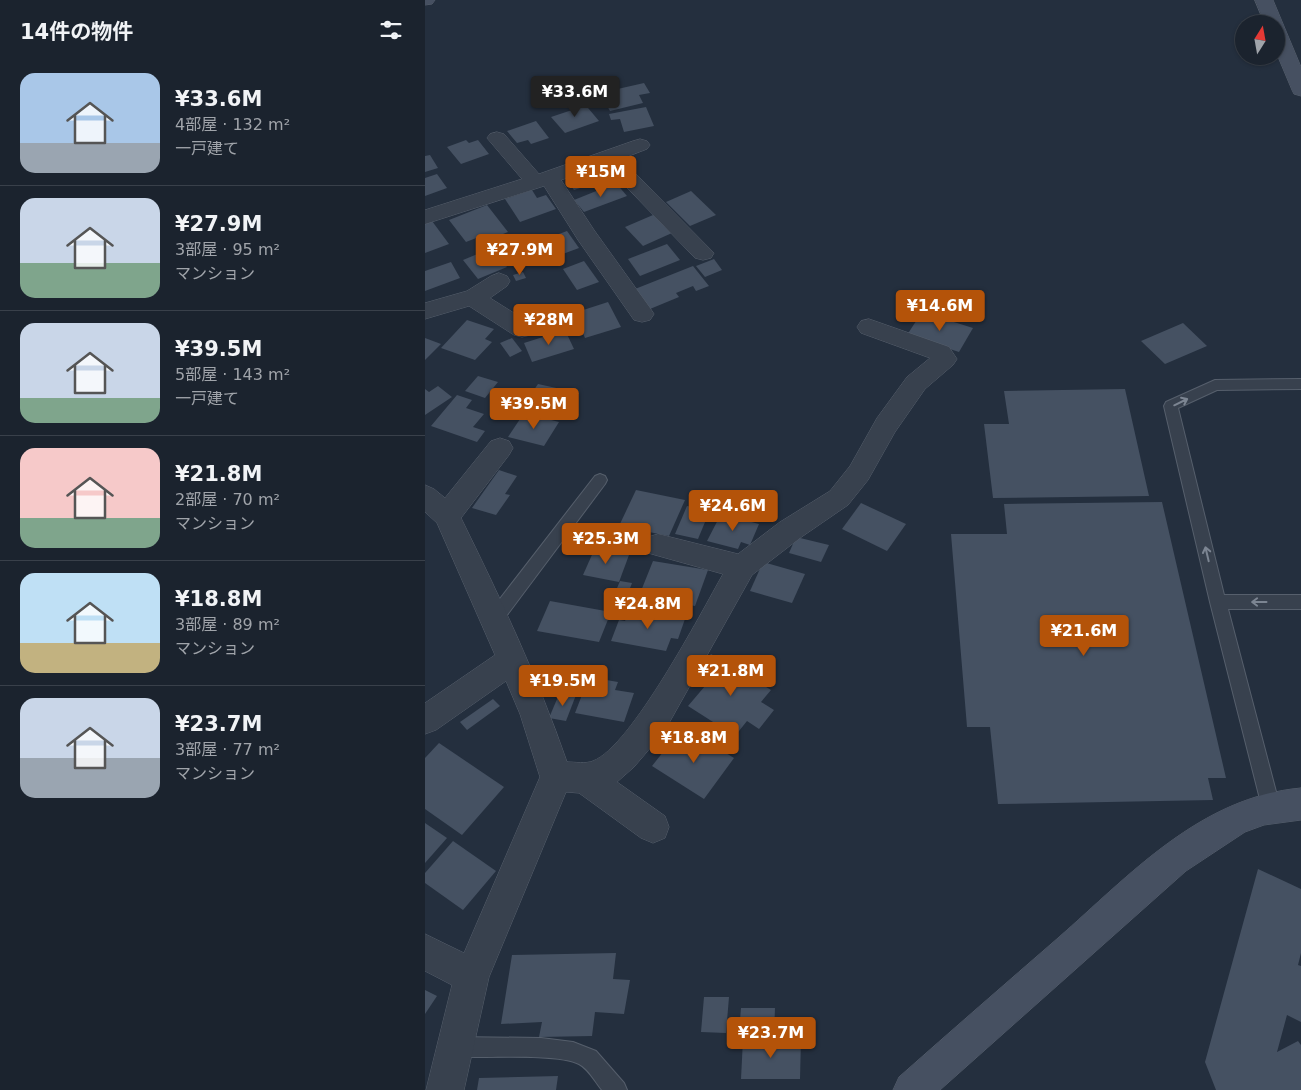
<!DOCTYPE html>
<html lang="ja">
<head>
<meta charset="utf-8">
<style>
	:root { --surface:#1b232e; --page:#242b36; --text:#f1f3f6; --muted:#a0a4aa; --line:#39404a; --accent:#b45309 }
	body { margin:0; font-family:"DejaVu Sans","Noto Sans JP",sans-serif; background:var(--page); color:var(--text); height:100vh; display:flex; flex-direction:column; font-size:19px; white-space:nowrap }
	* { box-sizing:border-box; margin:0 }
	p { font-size:16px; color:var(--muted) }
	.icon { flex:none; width:28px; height:28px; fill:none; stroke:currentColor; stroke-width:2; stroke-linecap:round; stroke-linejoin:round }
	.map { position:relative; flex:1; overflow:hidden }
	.details { display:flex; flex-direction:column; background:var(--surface); width:425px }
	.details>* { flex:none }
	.needle { width:32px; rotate:11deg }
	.tools { position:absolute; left:810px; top:15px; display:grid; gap:10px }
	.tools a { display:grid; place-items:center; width:50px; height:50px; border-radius:50%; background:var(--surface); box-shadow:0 1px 4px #0004,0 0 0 1px var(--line); font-size:25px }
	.price { position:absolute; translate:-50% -42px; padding:0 11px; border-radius:5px; background:var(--accent); color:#fff; font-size:16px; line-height:32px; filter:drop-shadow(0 1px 2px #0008) }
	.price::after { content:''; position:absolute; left:50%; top:30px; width:15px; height:11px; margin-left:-8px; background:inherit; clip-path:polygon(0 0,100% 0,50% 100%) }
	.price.active { background:#222; color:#fff }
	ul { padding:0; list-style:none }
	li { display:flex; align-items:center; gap:15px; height:125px; padding:0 20px }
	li+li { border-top:1px solid var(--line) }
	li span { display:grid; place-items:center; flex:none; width:140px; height:100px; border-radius:15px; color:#555 }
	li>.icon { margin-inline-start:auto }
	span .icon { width:60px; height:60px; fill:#fffc; stroke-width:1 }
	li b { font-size:21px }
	h2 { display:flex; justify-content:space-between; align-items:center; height:60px; padding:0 20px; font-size:21px }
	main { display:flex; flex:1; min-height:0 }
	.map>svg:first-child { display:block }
	.building { fill:#455162 }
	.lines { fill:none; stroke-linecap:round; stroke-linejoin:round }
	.lane-casing { stroke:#565f6c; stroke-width:2 }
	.street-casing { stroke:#565f6c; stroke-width:1 }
	.secondary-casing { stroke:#565f6c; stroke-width:1 }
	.lane { fill:#38414e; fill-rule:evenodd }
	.street { fill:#38414e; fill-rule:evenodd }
	.secondary { fill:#465061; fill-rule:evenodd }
	.oneway { stroke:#7c8592 }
</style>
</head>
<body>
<main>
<section class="details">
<h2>14件の物件<svg class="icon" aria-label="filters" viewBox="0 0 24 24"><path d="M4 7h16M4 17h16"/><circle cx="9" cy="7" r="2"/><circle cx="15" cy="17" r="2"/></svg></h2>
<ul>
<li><span style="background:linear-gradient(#a9c7e8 70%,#9aa5b1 0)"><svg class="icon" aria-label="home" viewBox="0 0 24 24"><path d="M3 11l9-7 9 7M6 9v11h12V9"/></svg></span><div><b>¥33.6M</b><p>4部屋 · 132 m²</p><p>一戸建て</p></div></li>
<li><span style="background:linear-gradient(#c9d6e8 65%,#7fa58c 0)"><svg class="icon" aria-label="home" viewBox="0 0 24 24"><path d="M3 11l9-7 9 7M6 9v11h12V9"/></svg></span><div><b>¥27.9M</b><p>3部屋 · 95 m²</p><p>マンション</p></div></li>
<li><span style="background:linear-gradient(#c9d6e8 75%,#7fa58c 0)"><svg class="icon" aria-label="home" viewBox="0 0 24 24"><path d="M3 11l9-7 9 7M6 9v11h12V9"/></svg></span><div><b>¥39.5M</b><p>5部屋 · 143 m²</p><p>一戸建て</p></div></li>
<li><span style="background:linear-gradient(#f6c9c9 70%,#7fa58c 0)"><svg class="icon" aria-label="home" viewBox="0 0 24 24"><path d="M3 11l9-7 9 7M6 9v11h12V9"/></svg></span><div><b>¥21.8M</b><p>2部屋 · 70 m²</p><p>マンション</p></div></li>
<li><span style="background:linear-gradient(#bfe0f5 70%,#c2b280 0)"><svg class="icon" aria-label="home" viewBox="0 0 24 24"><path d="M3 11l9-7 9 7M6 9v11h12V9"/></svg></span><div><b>¥18.8M</b><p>3部屋 · 89 m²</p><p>マンション</p></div></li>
<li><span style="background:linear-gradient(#c9d6e8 60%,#9aa5b1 0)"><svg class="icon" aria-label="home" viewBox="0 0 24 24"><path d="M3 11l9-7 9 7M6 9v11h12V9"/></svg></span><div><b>¥23.7M</b><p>3部屋 · 77 m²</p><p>マンション</p></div></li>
</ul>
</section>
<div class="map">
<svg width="876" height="1090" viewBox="0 0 876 1090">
	<rect width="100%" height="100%" fill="#242f3e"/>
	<g class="building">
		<polygon points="219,83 225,93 214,95 218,103 185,111 175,93"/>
		<polygon points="158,102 174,121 140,133 126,117 150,109 147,105"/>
		<polygon points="221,107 229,126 199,132 195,119 186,120 184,114"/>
		<polygon points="111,121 124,138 106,144 103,140 92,143 82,131"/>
		<polygon points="41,140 44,143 53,140 64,154 36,164 22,147"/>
		<polygon points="5,155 13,168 0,172 0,156"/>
		<polygon points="177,166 185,178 149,190 140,178"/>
		<polygon points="12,174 22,188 0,196 0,178"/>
		<polygon points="191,183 202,196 159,212 149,200"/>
		<polygon points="107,190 112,198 121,195 131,209 95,222 80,199"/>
		<polygon points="266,191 291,215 265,226 241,202"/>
		<polygon points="62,205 83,232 63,240 59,235 41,242 24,220"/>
		<polygon points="228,215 247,233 218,246 200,227"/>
		<polygon points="7,221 24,244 0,253 0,224"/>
		<polygon points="142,231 154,248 127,258 115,241"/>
		<polygon points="104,238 117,258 92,267 79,246"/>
		<polygon points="242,244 255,260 215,276 203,259"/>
		<polygon points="67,248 82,267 53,279 38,260"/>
		<polygon points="289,259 297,270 280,277 271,266"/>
		<polygon points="159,261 174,282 152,290 138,269"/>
		<polygon points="26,262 35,278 0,291 0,271"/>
		<polygon points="268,266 284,286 271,291 268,286 251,293 254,297 225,309 210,289"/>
		<polygon points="98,272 101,278 91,281 88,275"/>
		<polygon points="183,302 196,327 160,338 149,313"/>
		<polygon points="497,312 548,328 534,352 482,335"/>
		<polygon points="42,320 69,329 60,339 67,342 50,360 16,348"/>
		<polygon points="758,323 782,346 740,364 716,341"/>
		<polygon points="140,330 149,349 107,362 99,343"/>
		<polygon points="0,338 16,344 0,360"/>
		<polygon points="87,338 97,351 85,357 75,343"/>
		<polygon points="53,376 73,382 60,398 40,391"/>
		<polygon points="113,384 154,393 137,420 95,410"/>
		<polygon points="13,386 27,397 0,415 0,389 4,392"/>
		<polygon points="700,389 724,496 568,498 559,424 584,424 579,391"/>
		<polygon points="32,395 47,400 41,408 59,414 48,427 60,431 52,442 6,426"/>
		<polygon points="99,413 134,422 119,446 83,437"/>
		<polygon points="74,470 92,476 80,494 85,495 71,515 47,508"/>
		<polygon points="211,490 260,500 244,536 194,526"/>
		<polygon points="737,502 801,778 783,778 788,800 573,804 565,727 542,727 526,534 582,534 579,504"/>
		<polygon points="436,503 481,524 462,551 417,529"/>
		<polygon points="262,506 285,510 273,539 250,534"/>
		<polygon points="296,514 334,524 325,545 316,542 313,549 282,541"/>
		<polygon points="371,537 404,545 396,562 364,553"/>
		<polygon points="170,548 204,555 194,582 158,575"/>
		<polygon points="228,561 283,570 270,606 214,596"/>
		<polygon points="338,562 380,574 367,603 325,591"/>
		<polygon points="195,581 207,583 202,596 190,593"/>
		<polygon points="125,601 186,612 174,642 112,631"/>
		<polygon points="205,609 260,619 253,639 246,638 241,651 186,641 194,620 200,621"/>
		<polygon points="286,654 346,690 336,702 349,710 334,729 322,721 310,736 263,706 286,679 272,671"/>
		<polygon points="164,677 193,682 190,690 209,693 199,722 150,713"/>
		<polygon points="135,692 151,695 141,721 124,718"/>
		<polygon points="68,699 75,706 42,730 35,722"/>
		<polygon points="270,734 309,758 279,799 227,766 250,737 262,744"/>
		<polygon points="14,743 79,787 37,835 0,809 0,758"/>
		<polygon points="0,823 22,838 0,863"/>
		<polygon points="28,841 71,871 38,910 0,883 0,873"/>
		<polygon points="833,869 876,889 876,953 873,965 876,966 876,1022 862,1015 852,1052 873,1041 876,1045 876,1090 791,1090 780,1062"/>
		<polygon points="191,953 188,979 205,980 199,1014 170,1012 167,1036 114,1037 117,1022 76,1024 87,955"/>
		<polygon points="0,990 12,996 0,1014"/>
		<polygon points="279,997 304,997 301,1033 276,1032"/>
		<polygon points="316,1008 350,1008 349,1034 314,1033"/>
		<polygon points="376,1038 375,1079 316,1079 318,1039"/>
		<polygon points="133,1076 131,1090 52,1090 54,1078"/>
	</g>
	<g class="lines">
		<g class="lane-casing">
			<g id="lane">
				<polygon points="876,379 876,389 792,390 753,408 799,595 876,595 876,609 803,609 855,807 852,813 846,816 840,813 837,807 785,602 739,406 741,402 790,380"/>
				<polygon points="175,474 180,476 182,480 180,484 76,623 70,625 64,623 62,618 64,613 170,476"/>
				<path d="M30 1037 116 1038 148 1042 171 1051 199 1083 202 1090H177C170 1082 164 1069 154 1064 133 1053 57 1058 30 1057L23 1054 20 1047 23 1040Z"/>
			</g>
		</g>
		<g class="street-casing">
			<g id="street">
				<polygon points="72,132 79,134 114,174 208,141 215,139 222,141 225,145 222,149 196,159 289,253 286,258 278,260 270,258 180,165 136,180 169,230 225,308 229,314 225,320 217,322 209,320 153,240 119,186 0,224 0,210 97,179 62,138 65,134"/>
				<polygon points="74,273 82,276 85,281 82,286 65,298 100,320 134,312 142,314 146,320 142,326 97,337 89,335 44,306 0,319 0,303 42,291 66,276"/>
				<path d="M444 319 524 347 532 359 528 365 500 389 470 432 443 480 423 505 375 538 327 575 239 732 209 767 192 782 240 816 244 827 240 838 228 843 216 838 154 793 141 792 64 977 39 1090H1L27 985 0 971V934L39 953 115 777 95 714 81 681 11 730 0 734V703L70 655 12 523 0 512V485L9 489 20 498 66 441 75 438 84 441 88 448 84 455 36 518C75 597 113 678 142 762 150 762 161 764 168 761 206 747 276 613 298 574L223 553 219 545 223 537 233 534 313 554 355 522 405 491 425 466 452 418 482 377 505 358 436 333 432 327 436 321Z"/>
			</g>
		</g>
		<g class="secondary-casing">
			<g id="secondary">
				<polygon points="0,0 10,0 7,4 0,5"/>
				<polygon points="830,0 848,0 876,67 876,96 869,94 867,90 851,52 851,24 840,24"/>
				<path d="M876 788V820L839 825 820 832 761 871 515 1090H468L474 1077C527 1030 580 984 633 938 705 875 775 797 876 788Z"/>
			</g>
		</g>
		<use href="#lane" class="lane"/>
		<use href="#street" class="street"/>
		<use href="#secondary" class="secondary"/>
	</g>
	<defs><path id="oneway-shaft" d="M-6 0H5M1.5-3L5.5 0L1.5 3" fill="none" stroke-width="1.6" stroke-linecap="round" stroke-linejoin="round" transform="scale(1.25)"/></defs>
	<g class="oneway">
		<use href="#oneway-shaft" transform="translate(756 402) rotate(-26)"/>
		<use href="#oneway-shaft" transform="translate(782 554) rotate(-103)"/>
		<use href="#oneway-shaft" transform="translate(834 602) rotate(-180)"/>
	</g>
</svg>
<div class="tools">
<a><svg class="needle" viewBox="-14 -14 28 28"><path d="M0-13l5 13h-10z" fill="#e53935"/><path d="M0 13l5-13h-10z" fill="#a0a4aa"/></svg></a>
</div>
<b class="price active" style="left:150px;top:118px">¥33.6M</b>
<b class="price" style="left:176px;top:198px">¥15M</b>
<b class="price" style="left:95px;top:276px">¥27.9M</b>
<b class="price" style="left:515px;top:332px">¥14.6M</b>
<b class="price" style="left:124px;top:346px">¥28M</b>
<b class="price" style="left:109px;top:430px">¥39.5M</b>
<b class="price" style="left:308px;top:532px">¥24.6M</b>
<b class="price" style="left:181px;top:565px">¥25.3M</b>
<b class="price" style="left:223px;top:630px">¥24.8M</b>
<b class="price" style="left:659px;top:657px">¥21.6M</b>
<b class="price" style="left:306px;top:697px">¥21.8M</b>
<b class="price" style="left:138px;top:707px">¥19.5M</b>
<b class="price" style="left:269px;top:764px">¥18.8M</b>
<b class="price" style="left:346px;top:1059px">¥23.7M</b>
</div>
</main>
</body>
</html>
